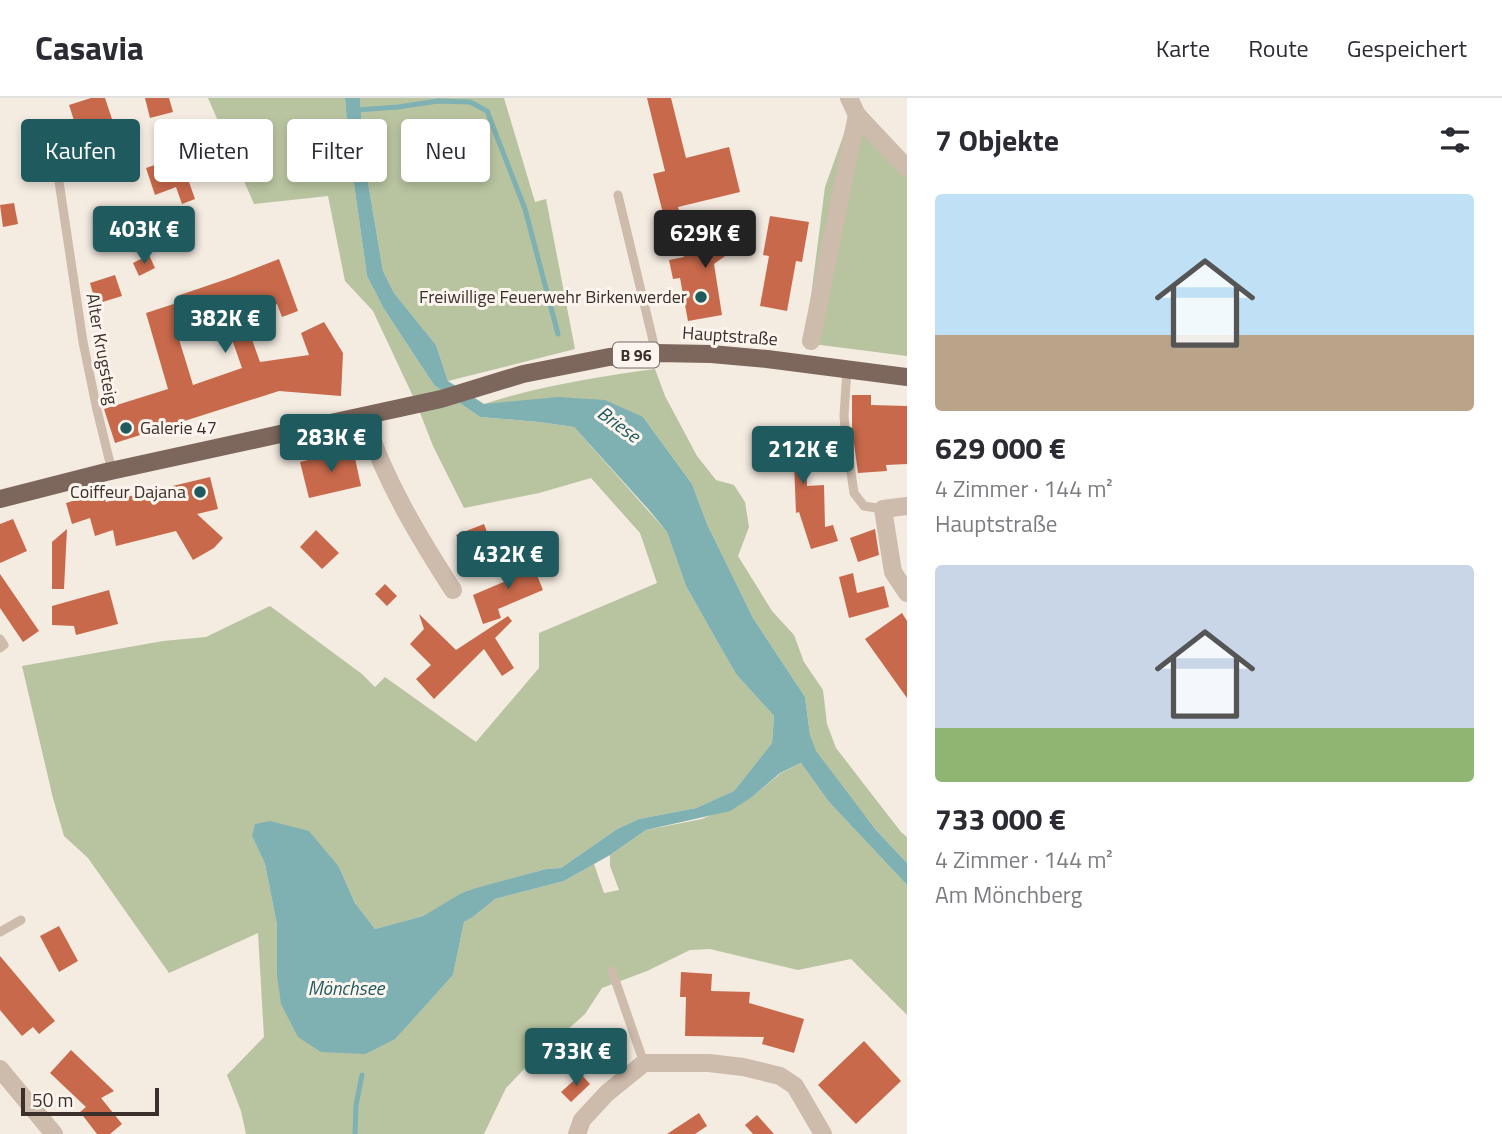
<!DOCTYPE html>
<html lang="de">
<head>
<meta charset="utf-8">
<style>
	:root { --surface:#fff; --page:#f7f7f7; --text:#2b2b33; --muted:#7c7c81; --line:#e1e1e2; --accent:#1f5a5e }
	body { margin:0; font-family:"Titillium Web",sans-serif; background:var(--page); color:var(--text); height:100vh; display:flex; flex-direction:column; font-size:26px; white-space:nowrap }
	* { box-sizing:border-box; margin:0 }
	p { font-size:23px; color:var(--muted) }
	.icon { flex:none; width:38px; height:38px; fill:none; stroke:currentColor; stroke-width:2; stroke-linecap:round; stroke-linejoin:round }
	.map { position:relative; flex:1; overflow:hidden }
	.panel { display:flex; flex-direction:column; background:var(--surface); width:595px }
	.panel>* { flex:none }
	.hud { position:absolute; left:21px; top:21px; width:665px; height:63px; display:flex; gap:14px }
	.scale { position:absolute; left:21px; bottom:18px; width:138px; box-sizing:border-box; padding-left:7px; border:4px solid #3b302b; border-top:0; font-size:19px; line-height:24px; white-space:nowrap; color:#3b302b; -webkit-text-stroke:5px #fbf5ee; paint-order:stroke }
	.price { position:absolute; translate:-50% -60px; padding:0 16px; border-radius:7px; background:var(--accent); color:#fff; font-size:23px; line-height:46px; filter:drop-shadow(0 2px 4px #0008) }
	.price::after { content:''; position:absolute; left:50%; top:42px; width:21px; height:16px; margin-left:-10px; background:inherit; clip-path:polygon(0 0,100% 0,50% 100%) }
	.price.on { background:#222; color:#fff }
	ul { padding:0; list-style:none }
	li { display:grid; align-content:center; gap:14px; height:371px; padding:0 28px }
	li span { display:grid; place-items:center; height:217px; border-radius:7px; color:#555 }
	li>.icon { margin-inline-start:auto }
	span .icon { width:126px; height:126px; fill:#fffc; stroke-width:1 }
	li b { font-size:30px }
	h2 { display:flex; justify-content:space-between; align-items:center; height:84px; padding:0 28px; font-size:30px }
	.pill { padding:0 24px; border-radius:7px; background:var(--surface); box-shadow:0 4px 10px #0003; font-size:24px; line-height:63px }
	.pill.on { background:var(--accent); color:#fff }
	header { display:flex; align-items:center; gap:42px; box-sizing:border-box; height:98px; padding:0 35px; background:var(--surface); border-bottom:2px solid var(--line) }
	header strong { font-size:33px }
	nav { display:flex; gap:38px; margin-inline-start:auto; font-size:24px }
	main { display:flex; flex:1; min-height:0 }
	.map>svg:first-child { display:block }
	.green { fill:#b8c4a0 }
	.water { fill:#7fb0b2 }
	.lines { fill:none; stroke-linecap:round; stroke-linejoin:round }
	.stream { stroke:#7fb0b2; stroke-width:5 }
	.building { fill:#c8694b; fill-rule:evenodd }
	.service { stroke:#cdbbac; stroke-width:9 }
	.minor { stroke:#cdbbac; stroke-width:18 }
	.primary { stroke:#7d675c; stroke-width:18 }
	.poi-dot { fill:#1f5a5e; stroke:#fbf5ee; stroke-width:2.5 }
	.labels { text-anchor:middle; stroke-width:6; stroke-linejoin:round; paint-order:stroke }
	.shield { fill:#fbf5ee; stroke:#756b66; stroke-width:2 }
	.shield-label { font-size:16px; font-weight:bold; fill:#3b302b }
	.poi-label { font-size:18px; fill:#3b302b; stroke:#fbf5ee; text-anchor:end }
	.street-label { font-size:18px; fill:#3b302b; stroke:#fbf5ee }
	.water-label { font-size:19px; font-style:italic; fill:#1f5a5e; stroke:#fbf5ee }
</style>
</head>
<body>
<header>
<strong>Casavia</strong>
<nav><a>Karte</a><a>Route</a><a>Gespeichert</a></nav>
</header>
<main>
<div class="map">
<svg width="907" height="1036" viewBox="0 0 907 1036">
	<rect width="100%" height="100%" fill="#f4ebe1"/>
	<g class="green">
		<polygon points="208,0 345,0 349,50 367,178 384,211 434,287 480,319 539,324 574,329 667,434 686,488 736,576 774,618 772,645 734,693 696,710 639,721 617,731 561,770 546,771 477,790 460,797 423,818 375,831 355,805 339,769 252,738 265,766 277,827 277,877 366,956 394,941 453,877 464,824 473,819 495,801 564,783 594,766 604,795 619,792 610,768 610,757 646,732 702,721 752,699 781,675 801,665 829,704 907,787 907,917 851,861 798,872 710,851 690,852 647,873 602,890 585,916 525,970 506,990 484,1036 246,1036 241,1013 227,977 264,939 258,835 169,875 88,760 64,738 53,700 22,568 163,543 206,539 270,508 362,576 375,589 385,579 476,644 539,570 539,535 657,485 640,435 591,380 539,395 464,410 433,348 417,307 373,213 345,183 328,98 254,106"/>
		<polygon points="360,0 504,0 535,104 546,101 575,251 448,283 436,247 394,195 383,173 364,61"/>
		<polygon points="851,16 907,69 907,258 805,245 825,89"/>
		<path d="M655 271 665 298 697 358 716 382 734 387 745 404 749 429 738 458 772 513 794 537 804 564 823 592 827 626 836 650 901 734 907 739V765L876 732 815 653 810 637 805 599 753 520 707 426 692 386 643 319 484 306C539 288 597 279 655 271Z"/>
	</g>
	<polygon class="water" points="345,0 360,0 364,61 383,173 394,195 436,247 448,283 484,306 558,299 605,302 643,319 692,386 707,426 753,520 805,599 810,637 816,653 876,732 907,765 907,787 829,704 801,665 780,675 752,699 730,713 646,732 610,757 564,783 495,801 473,819 464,824 453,877 395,941 366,956 321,954 298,939 281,906 277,877 277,827 265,766 252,738 255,726 270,723 309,733 339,769 355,805 375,831 423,818 462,795 476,790 546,771 561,770 617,731 639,721 696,710 734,693 772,645 774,618 736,576 712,534 686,488 667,434 649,412 574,329 539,324 480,319 434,287 384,211 367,178 349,50"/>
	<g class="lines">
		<g class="stream">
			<polyline points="356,12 398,9 438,3 470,4 487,13 525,111 558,236"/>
			<polyline points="355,1036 356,1007 362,977"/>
		</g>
	</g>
	<g class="building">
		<polygon points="91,0 105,0 115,30 80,41 69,7"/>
		<polygon points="145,0 169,0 173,14 150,20"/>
		<polygon points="647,0 671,0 686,60 729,49 740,94 678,109 681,119 665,123 653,76 665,73"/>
		<polygon points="180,58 195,101 182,106 176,89 155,97 146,70"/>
		<polygon points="14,105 18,126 3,129 0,107"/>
		<polygon points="770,118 809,124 802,164 796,163 787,213 760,208 769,158 763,157"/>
		<polygon points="730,119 746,143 714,166 722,217 688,223 680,180 673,181 669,162 684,159 683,152"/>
		<polygon points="149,157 155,170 139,178 133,165"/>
		<path d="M279 161 298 213 282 219 277 206 244 219 260 264 309 257 301 235 324 224 343 255 341 298 279 293 115 345 104 311 168 291 146 215 183 203 180 197 230 180ZM222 213 242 270 193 287 175 228Z"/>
		<polygon points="115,177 122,198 96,206 90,185"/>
		<polygon points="852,297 871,297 871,307 907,308 907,366 886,367 887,373 858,375 852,331"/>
		<polygon points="767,335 808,336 807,388 824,387 825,429 833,427 838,443 811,451 799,414 796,415 794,364 767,364"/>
		<polygon points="353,351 361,388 309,400 300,364"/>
		<polygon points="210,379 218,411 197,416 223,440 214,450 193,462 176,433 116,448 113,432 95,438 90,420 72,426 66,405 102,394 106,404"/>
		<polygon points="13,421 27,453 0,465 0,426"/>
		<polygon points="484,426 494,452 466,463 456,437"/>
		<polygon points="67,431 64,491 52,491 52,444"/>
		<polygon points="875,431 879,457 858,464 850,440"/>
		<polygon points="316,432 339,455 322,471 300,449"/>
		<polygon points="530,460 543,492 498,511 501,520 483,526 473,497 513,480 508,469"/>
		<polygon points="853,475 857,495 884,488 889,509 849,520 839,479"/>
		<polygon points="0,476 39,533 23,544 0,510"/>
		<polygon points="385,486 397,498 387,508 375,496"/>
		<polygon points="109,492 118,526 76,537 74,528 52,527 52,508"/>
		<polygon points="902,515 907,523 907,600 865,541"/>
		<polygon points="419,516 456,552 508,518 512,523 495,540 514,570 502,578 484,551 434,601 416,581 431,567 410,546 424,531"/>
		<polygon points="59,828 78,863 59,874 40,838"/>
		<polygon points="0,858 55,923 39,936 33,929 22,938 0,912"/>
		<polygon points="681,874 712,876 711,893 750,894 749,905 804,921 794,955 762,946 764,939 685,938 686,899 680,899"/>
		<polygon points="864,943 901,983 856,1026 818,987"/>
		<polygon points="71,952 114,993 101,1000 122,1026 110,1036 97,1036 80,1014 86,1009 50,975"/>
		<polygon points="581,976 590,986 571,1004 561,994"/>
		<polygon points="699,1015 707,1028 695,1036 667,1036"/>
		<polygon points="757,1017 774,1036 753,1036 745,1027"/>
	</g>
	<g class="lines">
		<g class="service">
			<polyline points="54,50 83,244 97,312 112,373"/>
			<polyline points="618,97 656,255"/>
			<polyline points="847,271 844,318 846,341 854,395 864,408 883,411"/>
			<polyline points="0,541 4,547 0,550"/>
			<polyline points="0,834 21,822"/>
			<polyline points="612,873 644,965"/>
		</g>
		<g class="minor">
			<polyline points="849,0 857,17 907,70"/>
			<polyline points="811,243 857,17"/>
			<path d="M364 319C384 381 418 438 453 492"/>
			<polyline points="907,408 883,411 893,474 907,495"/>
			<polyline points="0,971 54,1036"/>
			<polyline points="577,1036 582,1022 607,995 644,965 709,965 743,969 780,978 795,988 823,1036"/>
		</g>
		<polyline class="primary" points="0,401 106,374 441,301 523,276 609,259 656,255 711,256 767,261 907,279"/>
	</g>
	<g class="poi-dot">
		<circle cx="701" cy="199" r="7"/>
		<circle cx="126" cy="330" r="7"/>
		<circle cx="200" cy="394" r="7"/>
	</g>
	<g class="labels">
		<rect class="shield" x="613" y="244.5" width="46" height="25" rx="5"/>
		<g class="shield-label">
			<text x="636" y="263">B 96</text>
		</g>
		<g class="poi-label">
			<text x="687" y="205">Freiwillige Feuerwehr Birkenwerder</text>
			<text x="140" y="336" text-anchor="start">Galerie 47</text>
			<text x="186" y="400">Coiffeur Dajana</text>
		</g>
		<g class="street-label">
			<text transform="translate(730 238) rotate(4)" y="6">Hauptstraße</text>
			<text transform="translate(102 251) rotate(80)" y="6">Alter Krugsteig</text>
		</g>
		<g class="water-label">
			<text transform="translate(619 326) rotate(36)" y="7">Briese</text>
			<text x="346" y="897">Mönchsee</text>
		</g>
	</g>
</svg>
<div class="scale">50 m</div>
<b class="price" style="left:144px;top:168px">403K €</b>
<b class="price on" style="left:705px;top:172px">629K €</b>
<b class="price" style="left:225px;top:257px">382K €</b>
<b class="price" style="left:331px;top:376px">283K €</b>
<b class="price" style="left:803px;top:388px">212K €</b>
<b class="price" style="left:508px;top:493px">432K €</b>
<b class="price" style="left:576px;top:990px">733K €</b>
<div class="hud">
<a class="pill on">Kaufen</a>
<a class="pill">Mieten</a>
<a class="pill">Filter</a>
<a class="pill">Neu</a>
</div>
</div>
<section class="panel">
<h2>7 Objekte<svg class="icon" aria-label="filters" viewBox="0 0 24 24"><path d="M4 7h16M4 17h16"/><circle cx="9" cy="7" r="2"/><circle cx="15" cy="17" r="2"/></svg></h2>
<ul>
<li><span style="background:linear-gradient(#bfe0f5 65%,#b9a48a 0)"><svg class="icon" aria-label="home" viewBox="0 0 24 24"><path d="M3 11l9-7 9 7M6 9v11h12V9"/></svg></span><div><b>629 000 €</b><p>4 Zimmer · 144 m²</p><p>Hauptstraße</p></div></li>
<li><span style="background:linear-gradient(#c9d6e8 75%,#8fb573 0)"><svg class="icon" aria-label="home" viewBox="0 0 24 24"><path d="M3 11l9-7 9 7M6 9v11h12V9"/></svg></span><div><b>733 000 €</b><p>4 Zimmer · 144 m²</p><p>Am Mönchberg</p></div></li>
</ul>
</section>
</main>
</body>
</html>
